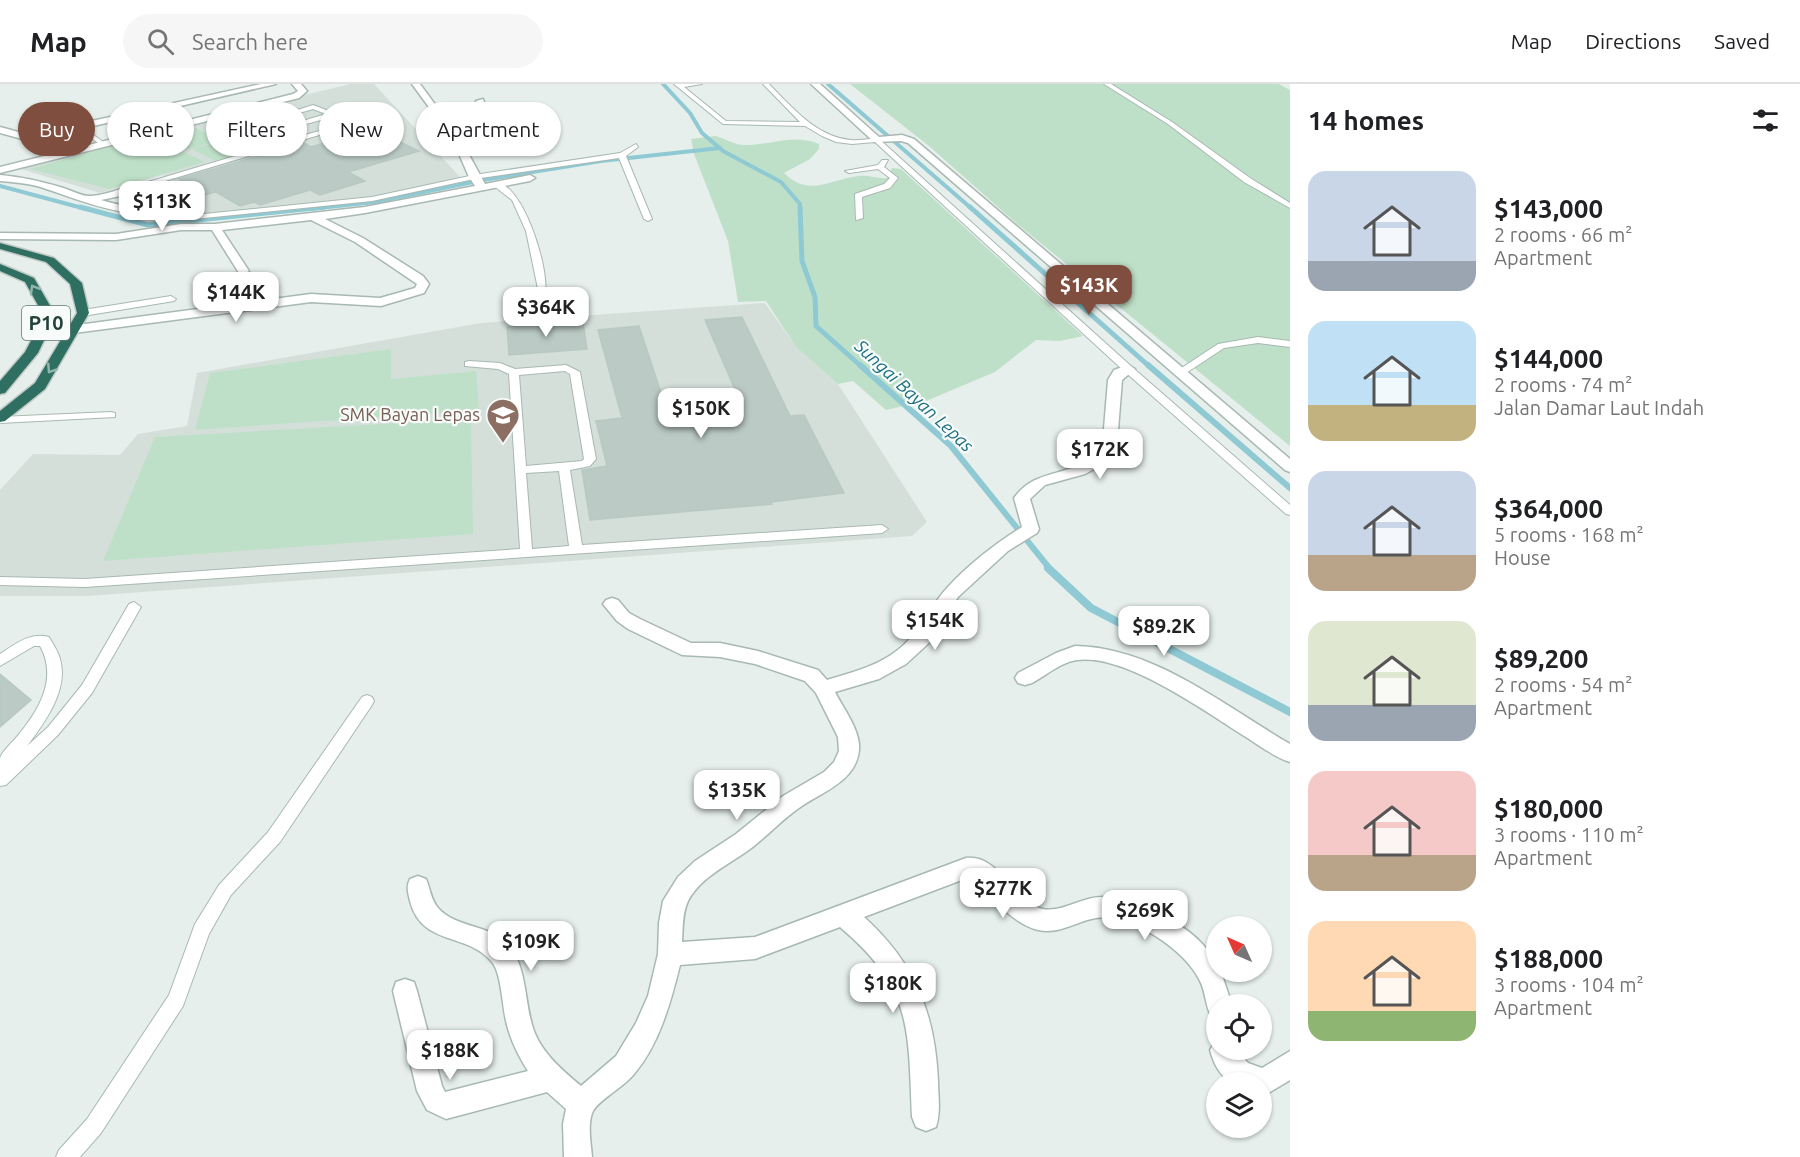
<!DOCTYPE html>
<html lang="en">
<head>
<meta charset="utf-8">
<style>
	:root { --surface:#fff; --page:#f6f6f6; --text:#202124; --muted:#757577; --line:#e0e0e0; --accent:#7f4e3f }
	body { margin:0; font-family:Ubuntu,sans-serif; background:var(--page); color:var(--text); height:100vh; display:flex; flex-direction:column; font-size:22px; white-space:nowrap }
	* { box-sizing:border-box; margin:0 }
	p { font-size:20px; color:var(--muted) }
	.icon { flex:none; width:33px; height:33px; fill:none; stroke:currentColor; stroke-width:2; stroke-linecap:round; stroke-linejoin:round }
	.map { position:relative; flex:1; overflow:hidden }
	.side { display:flex; flex-direction:column; background:var(--surface); width:510px }
	.side>* { flex:none }
	.top-card { position:absolute; left:18px; top:18px; width:570px; height:54px; display:flex; gap:12px }
	.needle { width:39px; rotate:315deg }
	.tools { position:absolute; left:1206px; top:832px; display:grid; gap:12px }
	.tools a { display:grid; place-items:center; width:66px; height:66px; border-radius:50%; background:var(--surface); box-shadow:0 2px 4px #0004; font-size:30px }
	.price { position:absolute; translate:-50% -51px; padding:0 14px; border-radius:12px; background:#fff; color:#222; font-size:20px; line-height:39px; filter:drop-shadow(0 2px 3px #0008) }
	.price::after { content:''; position:absolute; left:50%; top:36px; width:18px; height:14px; margin-left:-9px; background:inherit; clip-path:polygon(0 0,100% 0,50% 100%) }
	.price.on { background:var(--accent); color:#fff }
	ul { padding:0; list-style:none }
	li { display:flex; align-items:center; gap:18px; height:150px; padding:0 18px }
	li span { display:grid; place-items:center; flex:none; width:168px; height:120px; border-radius:18px; color:#555 }
	li>.icon { margin-inline-start:auto }
	span .icon { width:72px; height:72px; fill:#fffc; stroke-width:1 }
	li b { font-size:26px }
	h2 { display:flex; justify-content:space-between; align-items:center; height:72px; padding:0 18px; font-size:26px }
	.tag { padding:0 21px; border-radius:27px; background:var(--surface); box-shadow:0 2px 4px #0004; font-size:21px; line-height:54px }
	.tag.on { background:var(--accent); color:#fff }
	header { display:flex; align-items:center; gap:36px; box-sizing:border-box; height:84px; padding:0 30px; background:var(--surface); border-bottom:2px solid var(--line) }
	header strong { font-size:28px }
	nav { display:flex; gap:33px; margin-inline-start:auto; font-size:21px }
	.search { width:420px; height:54px; background:var(--page); display:flex; align-items:center; gap:15px; box-sizing:border-box; padding:0 21px; border-radius:33px; color:var(--muted); font-size:22px }
	main { display:flex; flex:1; min-height:0 }
	.map>svg:first-child { display:block }
	.built { fill:#d4dfda }
	.green { fill:#bfe0c8 }
	.lines { fill:none; stroke-linecap:round; stroke-linejoin:round }
	.stream-far3 { stroke:#8ec9d4; stroke-width:4 }
	.stream-far2 { stroke:#8ec9d4; stroke-width:5 }
	.stream-far1 { stroke:#8ec9d4; stroke-width:6 }
	.stream { stroke:#8ec9d4; stroke-width:8 }
	.building { fill:#bbcac4; stroke:#b8c9c2; stroke-width:1.5 }
	.lane-casing { stroke:#a8b8b2; stroke-width:2 }
	.street-casing { stroke:#a8b8b2; stroke-width:3 }
	.highway-casing { stroke:#c2cac8; stroke-width:3 }
	.lane { fill:#fff; fill-rule:evenodd }
	.street { fill:#fff; fill-rule:evenodd }
	.highway { fill:#2f6f62; fill-rule:evenodd }
	.oneway { stroke:#93b5ae }
	.labels { text-anchor:middle; stroke-width:4.5; stroke-linejoin:round; paint-order:stroke }
	.far-water-label { font-size:18px; font-style:italic; fill:#1c6f80; stroke:#f7fbf9 }
	.far-education-label { font-size:18px; fill:#785e54; stroke:#f7fbf9; text-anchor:end }
	.shield { fill:#f7fbf9; stroke:#637a73; stroke-width:1.5 }
	.shield-label { font-size:20px; font-weight:bold; fill:#24423a }
</style>
</head>
<body>
<header>
<strong>Map</strong>
<div class="search"><svg class="icon" aria-label="search" viewBox="0 0 24 24"><circle cx="10" cy="10" r="6"/><path d="M15 15l6 6"/></svg>Search here</div>
<nav><a>Map</a><a>Directions</a><a>Saved</a></nav>
</header>
<main>
<div class="map">
<svg width="1290" height="1073" viewBox="0 0 1290 1073">
	<rect width="100%" height="100%" fill="#e6efeb"/>
	<g class="built">
		<polygon points="350,0 374,0 461,94 368,114 214,130 186,131 170,128 185,118 187,111 194,108 163,91 100,109 21,85 151,48"/>
		<polygon points="765,219 796,263 838,300 927,438 912,452 87,512 0,512 0,406 33,370 120,371 138,350 187,342 197,289 481,239"/>
	</g>
	<g class="green">
		<polygon points="850,0 1279,0 1290,6 1290,362 1016,139 929,62"/>
		<polygon points="188,40 220,56 186,66 155,49"/>
		<polygon points="149,52 205,78 109,105 30,85"/>
		<path d="M715 52C724 54 733 60 743 61 770 62 792 49 819 60V65L810 75 784 89C809 114 830 95 859 92 869 91 878 95 887 94L892 84 901 85 1083 252 1060 257 1036 256 995 288 926 317 886 326 853 297 838 300 796 263 766 217 738 218 728 157 694 70 691 55Z"/>
		<polygon points="218,58 242,69 215,77 192,65"/>
		<polygon points="391,265 391,295 476,287 479,326 195,346 210,289"/>
		<polygon points="471,335 473,450 103,477 155,353"/>
	</g>
	<g class="lines">
		<g class="stream-far3">
			<polyline points="663,0 690,29 702,49 723,67 781,98 800,120 800,125"/>
			<polyline points="828,0 972,125"/>
			<polyline points="0,102 86,125"/>
			<polyline points="309,125 375,118 483,96 601,77 720,64"/>
		</g>
		<g class="stream-far2">
			<polyline points="80,123 148,141 324,123"/>
			<polyline points="800,123 802,177 815,213 816,242 862,283"/>
			<polyline points="970,123 1150,283"/>
		</g>
		<g class="stream-far1">
			<polyline points="860,281 951,362 1050,485"/>
			<polyline points="1148,281 1290,404"/>
		</g>
		<polyline class="stream" points="1048,484 1091,524 1290,628"/>
	</g>
	<g class="building">
		<polygon points="373,45 419,67 348,88 365,97 320,111 310,106 260,121 254,118 240,122 216,108 204,111 179,95 304,59 311,63"/>
		<polygon points="742,233 790,332 804,331 844,409 771,418 772,420 590,436 582,386 607,382 596,337 622,334 598,246 639,242 668,330 742,322 705,236"/>
		<polygon points="583,238 587,265 509,271 507,243"/>
		<polygon points="0,590 31,616 0,643"/>
	</g>
	<g class="lines">
		<g class="lane-casing">
			<g id="lane">
				<path d="M674 0H702L684 3 726 37 800 38 763 0H769C792 23 816 53 851 56 860 57 870 54 879 55L1132 283 1290 421V431L1286 430 1124 287 875 58 852 60 836 58 822 52 805 42 723 40Z"/>
				<polygon points="1104,0 1111,0 1172,38 1250,94 1290,119 1290,124 1244,98 1168,40"/>
				<path d="M313 21 355 37 373 32 376 34 135 106 128 104 299 53 266 36ZM313 25 326 30 286 42 275 36ZM332 33 348 39 305 51 291 44Z"/>
				<polygon points="77,42 81,42 106,60 101,61 77,44"/>
				<polygon points="636,60 638,63 626,72 652,135 648,137 644,135 619,74 474,95 372,117 184,136 180,134 184,132 372,113 474,91 620,69"/>
				<polygon points="882,76 888,76 884,83 898,94 890,104 862,113 863,134 856,136 855,110 884,100 890,94 878,85 849,89 845,87 878,81"/>
				<path d="M494 98C523 97 549 185 545 207L538 205 526 147 512 116 494 102Z"/>
				<polygon points="171,212 176,215 174,217 83,232 78,229 83,226"/>
				<polygon points="1258,253 1290,257 1290,263 1258,259 1224,264 1183,291 1175,291 1174,289 1218,260"/>
				<path d="M469 277 500 279 515 285 566 281 580 288 596 375 590 382 570 386 582 461 882 441 888 445 882 449 85 503 0 501V493L85 495 520 465 509 290 498 285 465 282V278ZM565 287 570 290 584 375 582 377 526 382 519 291ZM559 387 569 462 532 465 526 389Z"/>
				<polygon points="111,328 115,329 115,333 0,339 0,333"/>
				<path d="M134 518 141 523 92 609 58 651 6 701 0 702C0 694 0 682 0 674 2 668 10 660 15 655 37 629 59 596 40 562H34L0 582V570C16 560 29 548 49 553 53 560 58 567 60 575 69 606 45 638 27 662L48 643 82 601 129 520Z"/>
				<polygon points="367,611 372,613 374,617 372,621 280,758 231,811 209,850 183,922 101,1049 80,1073 56,1073 59,1066 87,1035 169,911 195,840 219,801 268,748 362,613"/>
			</g>
		</g>
		<g class="street-casing">
			<g id="street">
				<polygon points="261,0 276,0 37,55 26,56 0,49 0,43 26,50 37,49"/>
				<polygon points="292,0 301,0 307,7 299,14 0,89 0,83 293,10 298,7"/>
				<polygon points="412,0 420,0 459,53 474,50 484,42 476,17 483,15 493,43 480,54 462,58 485,100 530,91 535,94 530,97 365,129 325,135 363,154 423,192 429,200 424,209 381,222 311,218 74,249 68,245 70,242 311,210 380,214 415,204 417,200 355,158 311,136 222,146 249,187 243,190 239,189 212,146 181,146 116,156 0,155 0,149 116,150 181,140 215,140 365,123 475,102 469,93 453,56"/>
				<polygon points="811,0 820,0 879,53 902,51 914,55 1290,375 1290,388 1285,386 908,59 901,57 874,58"/>
				<path d="M0 91C21 93 40 97 60 103 69 105 82 113 91 112 118 111 150 85 175 113 153 151 69 111 37 102 24 99 12 98 0 97ZM144 107 160 110 165 114C150 131 120 121 101 116Z"/>
				<path d="M1128 281 1135 285 1122 296 1116 371 1114 374 1085 390 1045 401 1030 415 1039 445 1037 449 1008 467 958 513 930 558 906 580 879 595 835 608C843 624 861 647 859 666 856 698 821 708 799 724 783 735 769 750 754 762 731 780 702 791 688 817 682 829 683 845 682 858L755 853 966 774C999 770 1011 815 1039 824 1059 831 1081 813 1101 813 1135 811 1216 851 1216 888H1221L1232 921H1216V932L1210 930C1205 918 1205 905 1199 895 1184 865 1130 829 1096 834 1077 837 1059 851 1038 846 1011 839 994 814 974 796L967 794 864 833C915 879 935 929 938 997 938 1012 941 1028 936 1043L926 1047 916 1043 912 1033C908 944 913 905 840 843L755 875 680 881C671 918 659 961 634 990 625 1002 599 1016 593 1027 587 1039 591 1060 592 1073H564L563 1040 566 1025 547 1008 446 1035 427 1026 417 1007 393 907 396 898 405 895 414 898 417 907 442 1002 445 1008 528 987C519 973 511 957 507 941 502 924 502 890 492 878 468 848 422 863 410 817 408 808 406 803 410 795L418 792 426 795C430 804 431 816 438 824 457 845 492 840 510 863 528 887 524 920 534 947 542 969 563 987 581 1002L616 972 636 939 648 912 658 870 659 839 663 817 678 793 695 777 736 750 783 712 824 688 834 678 839 667 838 653 816 609 805 597 755 580 720 573 682 571 628 545 617 537 603 520 606 516 612 514 618 516 629 529 640 535 691 559H720L758 567 818 586 827 596C849 589 871 584 891 571 920 552 926 527 947 504 969 480 995 460 1022 443L1014 414C1030 392 1049 392 1072 384 1082 381 1092 374 1102 369L1108 296 1114 286Z"/>
				<path d="M1075 562C1154 563 1224 622 1290 660V678C1274 673 1260 662 1246 653 1206 628 1125 569 1077 576 1061 578 1045 592 1032 599L1025 601 1018 599 1015 594 1018 589 1056 569Z"/>
				<path d="M1216 956V966H1236L1248 979 1262 984 1290 967V996L1265 1011 1262 1010V999H1232C1219 991 1214 980 1210 966Z"/>
			</g>
		</g>
		<g class="highway-casing">
			<g id="highway">
				<polygon points="0,159 54,174 82,199 89,229 45,305 5,337 0,338 0,327 35,299 77,229 70,200 46,178 0,165"/>
				<polygon points="0,180 34,194 56,232 38,269 5,309 0,310 0,297 25,268 44,232 25,198 0,187"/>
			</g>
		</g>
		<use href="#lane" class="lane"/>
		<use href="#street" class="street"/>
		<use href="#highway" class="highway"/>
	</g>
	<defs><path id="oneway-chevron" d="M-2-3.5L2.5 0L-2 3.5" fill="none" stroke-width="1.6" stroke-linecap="round" stroke-linejoin="round" transform="scale(1.5)"/></defs>
	<g class="oneway">
		<use href="#oneway-chevron" transform="translate(34 205) rotate(-121)"/>
		<use href="#oneway-chevron" transform="translate(51 285) rotate(123)"/>
	</g>
	<defs>
		<g id="school-pin" transform="scale(1.725)"><path d="M0 17L-7.5 6A9.5 9.5 0 1 1 7.5 6Z" fill="#8d6e63" stroke="#f7fbf9"/><path d="M0-5L7-2L0 1L-7-2ZM-4 1L0 2.5L4 1V4Q0 6-4 4Z" fill="#fff"/></g>
	</defs>
	<g fill-rule="evenodd">
		<use href="#school-pin" x="503" y="331"/>
	</g>
	<g class="labels">
		<g class="far-water-label">
			<text transform="translate(914 312) rotate(43)" y="6">Sungai Bayan Lepas</text>
		</g>
		<g class="far-education-label">
			<text x="480" y="337">SMK Bayan Lepas</text>
		</g>
		<rect class="shield" x="22" y="222" width="48" height="34" rx="4.5"/>
		<g class="shield-label">
			<text x="46" y="246">P10</text>
		</g>
	</g>
</svg>
<div class="tools">
<a><svg class="needle" viewBox="-14 -14 28 28"><path d="M0-13l5 13h-10z" fill="#e53935"/><path d="M0 13l5-13h-10z" fill="#757577"/></svg></a>
<a><svg class="icon" aria-label="locate" viewBox="0 0 24 24"><circle cx="12" cy="12" r="6"/><path d="M12 2v4M12 18v4M2 12h4M18 12h4"/></svg></a>
<a><svg class="icon" aria-label="layers" viewBox="0 0 24 24"><path d="M12 4l9 5-9 5-9-5zM3 14l9 5 9-5"/></svg></a>
</div>
<b class="price" style="left:162px;top:148px">$113K</b>
<b class="price on" style="left:1089px;top:232px">$143K</b>
<b class="price" style="left:236px;top:239px">$144K</b>
<b class="price" style="left:546px;top:254px">$364K</b>
<b class="price" style="left:701px;top:355px">$150K</b>
<b class="price" style="left:1100px;top:396px">$172K</b>
<b class="price" style="left:935px;top:567px">$154K</b>
<b class="price" style="left:1164px;top:573px">$89.2K</b>
<b class="price" style="left:737px;top:737px">$135K</b>
<b class="price" style="left:1003px;top:835px">$277K</b>
<b class="price" style="left:1145px;top:857px">$269K</b>
<b class="price" style="left:531px;top:888px">$109K</b>
<b class="price" style="left:893px;top:930px">$180K</b>
<b class="price" style="left:450px;top:997px">$188K</b>
<div class="top-card">
<a class="tag on">Buy</a>
<a class="tag">Rent</a>
<a class="tag">Filters</a>
<a class="tag">New</a>
<a class="tag">Apartment</a>
</div>
</div>
<section class="side">
<h2>14 homes<svg class="icon" aria-label="filters" viewBox="0 0 24 24"><path d="M4 7h16M4 17h16"/><circle cx="9" cy="7" r="2"/><circle cx="15" cy="17" r="2"/></svg></h2>
<ul>
<li><span style="background:linear-gradient(#c9d6e8 75%,#9aa5b1 0)"><svg class="icon" aria-label="home" viewBox="0 0 24 24"><path d="M3 11l9-7 9 7M6 9v11h12V9"/></svg></span><div><b>$143,000</b><p>2 rooms · 66 m²</p><p>Apartment</p></div></li>
<li><span style="background:linear-gradient(#bfe0f5 70%,#c2b280 0)"><svg class="icon" aria-label="home" viewBox="0 0 24 24"><path d="M3 11l9-7 9 7M6 9v11h12V9"/></svg></span><div><b>$144,000</b><p>2 rooms · 74 m²</p><p>Jalan Damar Laut Indah</p></div></li>
<li><span style="background:linear-gradient(#c9d6e8 70%,#b9a48a 0)"><svg class="icon" aria-label="home" viewBox="0 0 24 24"><path d="M3 11l9-7 9 7M6 9v11h12V9"/></svg></span><div><b>$364,000</b><p>5 rooms · 168 m²</p><p>House</p></div></li>
<li><span style="background:linear-gradient(#dfe7d0 70%,#9aa5b1 0)"><svg class="icon" aria-label="home" viewBox="0 0 24 24"><path d="M3 11l9-7 9 7M6 9v11h12V9"/></svg></span><div><b>$89,200</b><p>2 rooms · 54 m²</p><p>Apartment</p></div></li>
<li><span style="background:linear-gradient(#f6c9c9 70%,#b9a48a 0)"><svg class="icon" aria-label="home" viewBox="0 0 24 24"><path d="M3 11l9-7 9 7M6 9v11h12V9"/></svg></span><div><b>$180,000</b><p>3 rooms · 110 m²</p><p>Apartment</p></div></li>
<li><span style="background:linear-gradient(#ffd9b3 75%,#8fb573 0)"><svg class="icon" aria-label="home" viewBox="0 0 24 24"><path d="M3 11l9-7 9 7M6 9v11h12V9"/></svg></span><div><b>$188,000</b><p>3 rooms · 104 m²</p><p>Apartment</p></div></li>
</ul>
</section>
</main>
</body>
</html>
